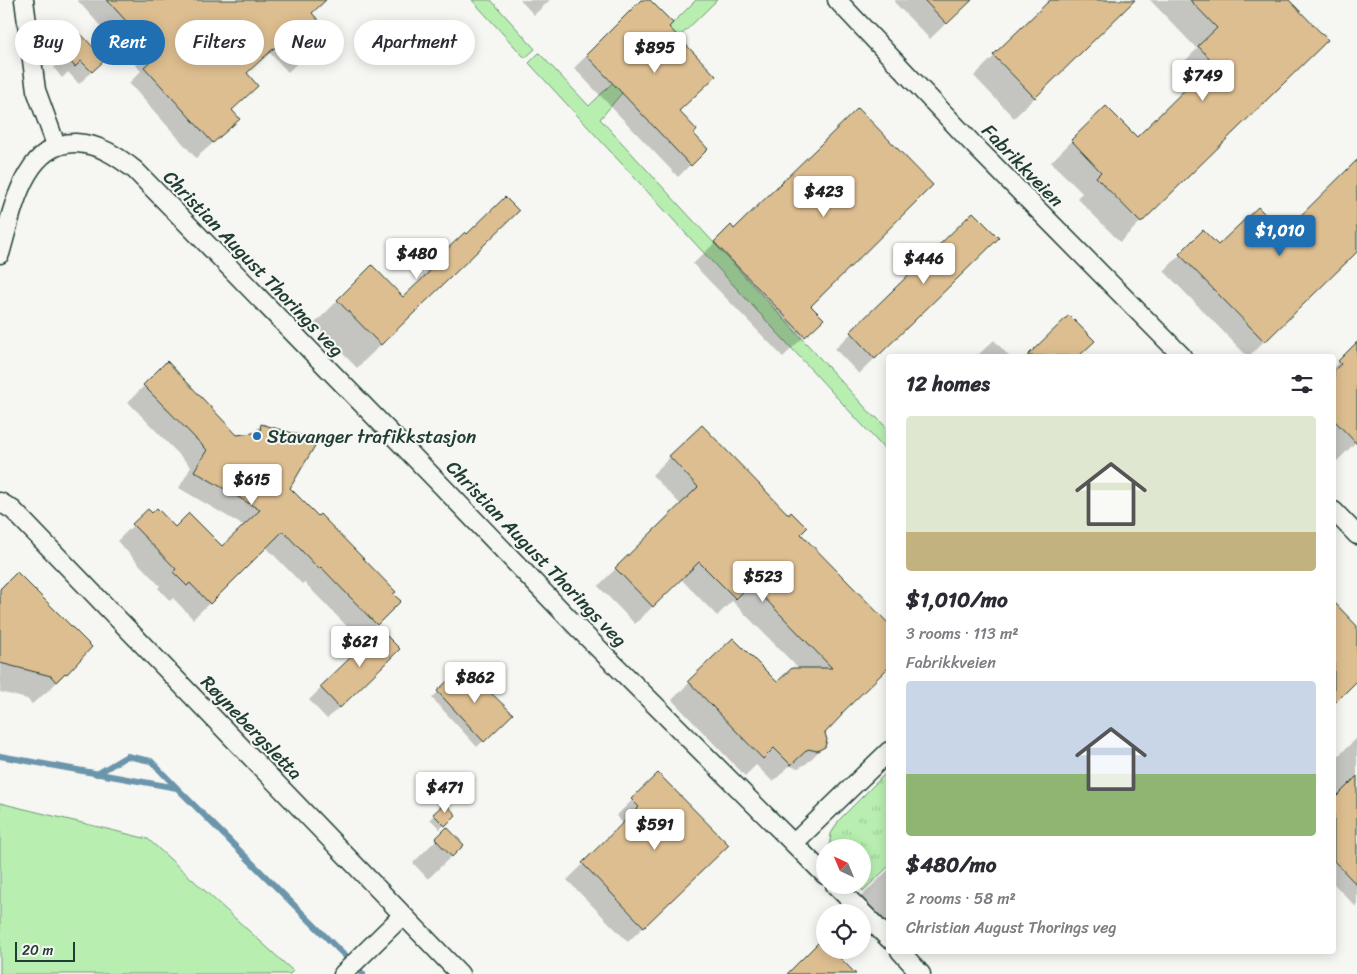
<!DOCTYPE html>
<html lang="en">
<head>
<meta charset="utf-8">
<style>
	:root { --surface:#fff; --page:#f2f2f3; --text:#2b2b33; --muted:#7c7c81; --accent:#1f6fb2 }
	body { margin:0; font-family:Sriracha,sans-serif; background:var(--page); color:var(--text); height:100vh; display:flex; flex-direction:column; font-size:19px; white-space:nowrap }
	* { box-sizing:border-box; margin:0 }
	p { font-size:16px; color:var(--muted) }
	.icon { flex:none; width:28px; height:28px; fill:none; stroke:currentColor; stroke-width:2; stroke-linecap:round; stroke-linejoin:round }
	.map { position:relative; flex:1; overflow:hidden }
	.side { position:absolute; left:886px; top:354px; width:450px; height:600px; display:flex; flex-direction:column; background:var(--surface); border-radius:5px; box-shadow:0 2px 12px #0003 }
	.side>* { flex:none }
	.top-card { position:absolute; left:15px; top:20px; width:475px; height:45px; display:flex; gap:10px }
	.needle { width:32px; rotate:316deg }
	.buttons { position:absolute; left:816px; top:839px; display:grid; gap:10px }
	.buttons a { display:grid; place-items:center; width:55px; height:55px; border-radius:50%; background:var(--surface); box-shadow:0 2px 12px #0003; font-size:25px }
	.scale { position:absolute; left:15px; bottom:12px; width:60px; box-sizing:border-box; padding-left:5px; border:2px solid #1f3d34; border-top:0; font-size:14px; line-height:18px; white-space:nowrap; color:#1f3d34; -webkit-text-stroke:4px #f6f6f2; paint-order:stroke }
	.price { position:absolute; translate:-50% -42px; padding:0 11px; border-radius:5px; background:#fff; color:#222; font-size:16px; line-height:32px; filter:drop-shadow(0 1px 2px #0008) }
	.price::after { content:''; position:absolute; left:50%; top:30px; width:15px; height:11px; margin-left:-8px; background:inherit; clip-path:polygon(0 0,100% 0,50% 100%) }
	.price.on { background:var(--accent); color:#fff }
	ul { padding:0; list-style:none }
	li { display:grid; align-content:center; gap:10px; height:265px; padding:0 20px }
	li span { display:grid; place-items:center; height:155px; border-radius:5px; color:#555 }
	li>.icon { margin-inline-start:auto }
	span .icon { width:90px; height:90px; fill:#fffc; stroke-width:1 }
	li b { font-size:21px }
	h2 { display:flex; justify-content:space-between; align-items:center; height:60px; padding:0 20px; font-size:21px }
	.chip { padding:0 18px; border-radius:22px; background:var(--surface); box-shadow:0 2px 12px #0003; font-size:18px; line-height:45px }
	.chip.on { background:var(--accent); color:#fff }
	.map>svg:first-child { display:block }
	.grass { fill:#b8efb1; stroke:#6c9672 }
	.park { fill:url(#park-tufts); stroke:#6c9672 }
	.shadow { fill:#0003 }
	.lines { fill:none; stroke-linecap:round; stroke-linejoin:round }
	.stream { stroke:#6a95ab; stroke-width:6 }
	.building { fill:#ddbe90; stroke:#1f3d34 }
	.minor-casing { stroke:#1f3d34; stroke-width:21 }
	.minor { stroke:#f6f6f2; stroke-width:18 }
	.poi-dot { fill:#1f6fb2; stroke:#f6f6f2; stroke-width:2 }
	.labels { text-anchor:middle; stroke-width:4; stroke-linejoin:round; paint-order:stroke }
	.street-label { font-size:19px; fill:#1f3d34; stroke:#f6f6f2 }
	.poi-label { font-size:19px; fill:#1f3d34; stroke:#f6f6f2; text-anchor:start }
</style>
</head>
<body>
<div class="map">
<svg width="1357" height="974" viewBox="0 0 1357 974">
	<defs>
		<pattern id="park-tufts" width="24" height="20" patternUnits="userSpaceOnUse" patternTransform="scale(1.25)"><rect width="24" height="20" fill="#b8efb1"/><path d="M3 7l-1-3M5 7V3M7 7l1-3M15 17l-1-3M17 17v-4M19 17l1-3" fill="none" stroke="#9ece99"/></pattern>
	</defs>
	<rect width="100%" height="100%" fill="#f6f6f2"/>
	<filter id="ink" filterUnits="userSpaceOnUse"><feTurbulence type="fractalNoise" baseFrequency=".02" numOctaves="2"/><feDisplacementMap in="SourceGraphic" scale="10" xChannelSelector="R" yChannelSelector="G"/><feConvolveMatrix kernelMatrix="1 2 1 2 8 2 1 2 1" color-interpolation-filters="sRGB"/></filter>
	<g filter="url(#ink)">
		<g class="grass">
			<polygon points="472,0 491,0 535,49 525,58"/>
			<polygon points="696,0 717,0 622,93 600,119 874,417 876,417 889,430 889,454 529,63 539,53 589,106"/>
			<polygon points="0,803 148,839 293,971 290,974 0,974"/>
		</g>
		<polygon class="park" points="889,770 889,866 863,891 858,885 862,885 862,848 829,847 831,834 839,820"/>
		<g class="shadow">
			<polygon points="77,0 324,0 310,14 312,49 288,72 269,52 246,73 222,135 196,158 129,83 141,71"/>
			<polygon points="520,0 550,0 534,15"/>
			<polygon points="643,0 648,0 667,27 678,111 692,134 706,149 678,177 574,68"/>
			<polygon points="896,0 970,0 930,39 894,2"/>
			<polygon points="1051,0 1134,0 1014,118 974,76"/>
			<polygon points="1150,0 1287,0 1326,40 1120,242 1077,198 1082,193 1051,162 1106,107 1137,139 1193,83 1178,68 1197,49"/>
			<polygon points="81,36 103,60 79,84 68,72 62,78 54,68 59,63 56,59"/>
			<polygon points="1357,162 1357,251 1249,356 1247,356 1164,271 1203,232 1218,247 1283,235"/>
			<polygon points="973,214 997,238 859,374 835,349"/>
			<polygon points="731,227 822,319 783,357 693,264"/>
			<polygon points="465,234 467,236 494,234 357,368 314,324 372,267 403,299 423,279 421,277"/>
			<polygon points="994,340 1009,356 977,356"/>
			<polygon points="1357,344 1357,441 1334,464 1334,367"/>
			<polygon points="167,363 237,436 252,434 261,425 289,488 399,601 360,640 304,582 302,584 266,547 193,619 173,598 170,601 158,588 160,586 117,541 148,511 175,528 222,548 244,526 179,488 191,467 128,402"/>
			<polygon points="702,426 799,534 889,626 839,714 823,732 824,746 806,764 798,768 789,766 773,782 756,765 745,776 672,700 733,639 777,684 799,669 732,601 717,616 681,579 635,624 598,586 681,505 652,475"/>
			<polygon points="6,582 73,666 49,690 32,704 27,699 0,692 0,588"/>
			<polygon points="1334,604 1357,628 1357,680 1334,702"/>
			<polygon points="380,630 398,649 327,719 309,700"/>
			<polygon points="463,668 511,714 477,747 432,698"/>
			<polygon points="1357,738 1357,908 1334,884 1334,760"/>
			<polygon points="658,775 727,845 628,942 567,880 624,824 616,816"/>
			<polygon points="444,804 455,815 440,829 430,819"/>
			<polygon points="447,829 463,845 428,879 413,863"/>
			<polygon points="889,869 889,936 856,902"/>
		</g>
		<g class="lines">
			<g class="stream">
				<polyline points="0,756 177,788 363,974"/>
				<polyline points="97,774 127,756 151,761 176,787"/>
			</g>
		</g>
		<g class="building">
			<polygon points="107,0 326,0 312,13 330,33 305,57 286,37 247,73 258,86 232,110 240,119 213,143 144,67 157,55"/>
			<polygon points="641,0 650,0 673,23 669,27 716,76 679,111 697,130 694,134 708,149 691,166 586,55"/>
			<polygon points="924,0 972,0 947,24"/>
			<polygon points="1050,0 1135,0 1035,98 993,55"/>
			<polygon points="1190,0 1289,0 1328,40 1141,223 1096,177 1101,172 1071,140 1106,106 1137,137 1213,62 1198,46 1217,28"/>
			<polygon points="81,34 105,60 92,72 81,61 75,67 65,55 71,50 67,46"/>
			<polygon points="858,108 933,185 811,306 824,319 805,337 714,242 731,225 734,229"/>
			<polygon points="1357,160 1357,252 1265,342 1179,254 1203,230 1218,245 1258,207 1283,233"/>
			<polygon points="505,197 519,211 381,345 337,300 372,265 403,297 446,256 443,253 465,232 467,234"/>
			<polygon points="973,212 999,238 875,359 850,332"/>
			<polygon points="1069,315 1095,341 1079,356 1027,356"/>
			<polygon points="1357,342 1357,444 1334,420 1334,370 1341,364 1338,361"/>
			<polygon points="167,361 237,435 260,432 261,424 303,436 316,444 290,488 318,516 320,514 396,592 393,594 401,601 377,625 321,567 319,569 283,531 210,604 190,583 187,586 173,572 176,569 132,524 148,509 152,513 157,508 175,527 189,513 222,546 260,510 194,471 207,450 143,385"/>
			<polygon points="702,425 789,515 791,512 807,528 801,534 889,624 889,667 841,714 842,715 825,733 827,740 825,747 817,751 808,749 791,765 774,748 763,759 688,681 733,638 777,682 792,668 832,668 751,584 736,599 699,562 653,607 615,568 698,487 669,456"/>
			<polygon points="17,572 92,647 67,674 65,673 56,682 51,676 0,663 0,589"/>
			<polygon points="1334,602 1357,626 1357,681 1334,704"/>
			<polygon points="380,629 400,649 340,708 320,687"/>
			<polygon points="463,666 513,714 484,742 437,691"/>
			<polygon points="658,773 729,845 644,927 582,863 639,807 631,799"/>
			<polygon points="1357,776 1357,885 1334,861 1334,799"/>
			<polygon points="445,803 456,815 445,826 433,814"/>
			<polygon points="447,827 464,845 452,857 435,839"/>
			<polygon points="822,939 825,943 825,950 832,950 856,974 787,974"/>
		</g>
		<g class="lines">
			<g class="minor-casing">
				<g id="minor">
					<polyline points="24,0 36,90 56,145"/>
					<polyline points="837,0 971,142 1182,356"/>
					<path d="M0 254C12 214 23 142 76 143 99 144 117 156 135 170L439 483 578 628 825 875"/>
					<polyline points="0,502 13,510 460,974"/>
					<polyline points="1334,511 1357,535"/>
					<polyline points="794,843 889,751"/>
					<polyline points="835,885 889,939"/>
					<polyline points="900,951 921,974"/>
					<polyline points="343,974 403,915"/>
				</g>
			</g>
			<use href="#minor" class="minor"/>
		</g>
	</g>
	<circle class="poi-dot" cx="257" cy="436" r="5"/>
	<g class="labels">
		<g class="street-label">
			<text transform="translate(1023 165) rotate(46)" y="7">Fabrikkveien</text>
			<text transform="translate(254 263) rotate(46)" y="7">Christian August Thorings veg</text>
			<text transform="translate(537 553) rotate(46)" y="7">Christian August Thorings veg</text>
			<text transform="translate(252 727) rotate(46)" y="7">Røynebergsletta</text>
		</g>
		<g class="poi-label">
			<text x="267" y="443">Stavanger trafikkstasjon</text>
		</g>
	</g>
</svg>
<div class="buttons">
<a><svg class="needle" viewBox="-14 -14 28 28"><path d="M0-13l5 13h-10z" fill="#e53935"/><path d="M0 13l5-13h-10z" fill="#7c7c81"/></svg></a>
<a><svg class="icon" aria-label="locate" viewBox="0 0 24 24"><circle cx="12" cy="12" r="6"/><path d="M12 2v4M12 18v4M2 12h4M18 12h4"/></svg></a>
</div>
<div class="scale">20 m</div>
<b class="price" style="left:655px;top:74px">$895</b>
<b class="price" style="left:1203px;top:102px">$749</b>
<b class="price" style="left:824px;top:218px">$423</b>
<b class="price on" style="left:1280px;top:257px">$1,010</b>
<b class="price" style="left:417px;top:280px">$480</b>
<b class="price" style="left:924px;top:285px">$446</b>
<b class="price" style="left:252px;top:506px">$615</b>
<b class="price" style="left:763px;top:603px">$523</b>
<b class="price" style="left:360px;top:668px">$621</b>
<b class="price" style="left:475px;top:704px">$862</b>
<b class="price" style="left:445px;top:814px">$471</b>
<b class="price" style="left:655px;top:851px">$591</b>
<div class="top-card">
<a class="chip">Buy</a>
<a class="chip on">Rent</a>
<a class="chip">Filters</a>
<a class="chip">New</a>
<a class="chip">Apartment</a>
</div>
<section class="side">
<h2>12 homes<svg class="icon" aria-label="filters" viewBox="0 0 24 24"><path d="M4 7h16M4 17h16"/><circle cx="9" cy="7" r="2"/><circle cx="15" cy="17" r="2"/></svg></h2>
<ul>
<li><span style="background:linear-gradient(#dfe7d0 75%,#c2b280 0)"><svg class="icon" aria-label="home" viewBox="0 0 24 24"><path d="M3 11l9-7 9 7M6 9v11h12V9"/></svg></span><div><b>$1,010/mo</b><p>3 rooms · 113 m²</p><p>Fabrikkveien</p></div></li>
<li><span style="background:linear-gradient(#c9d6e8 60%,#8fb573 0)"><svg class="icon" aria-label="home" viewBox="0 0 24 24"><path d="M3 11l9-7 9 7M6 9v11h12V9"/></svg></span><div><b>$480/mo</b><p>2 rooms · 58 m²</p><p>Christian August Thorings veg</p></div></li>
</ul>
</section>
</div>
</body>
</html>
